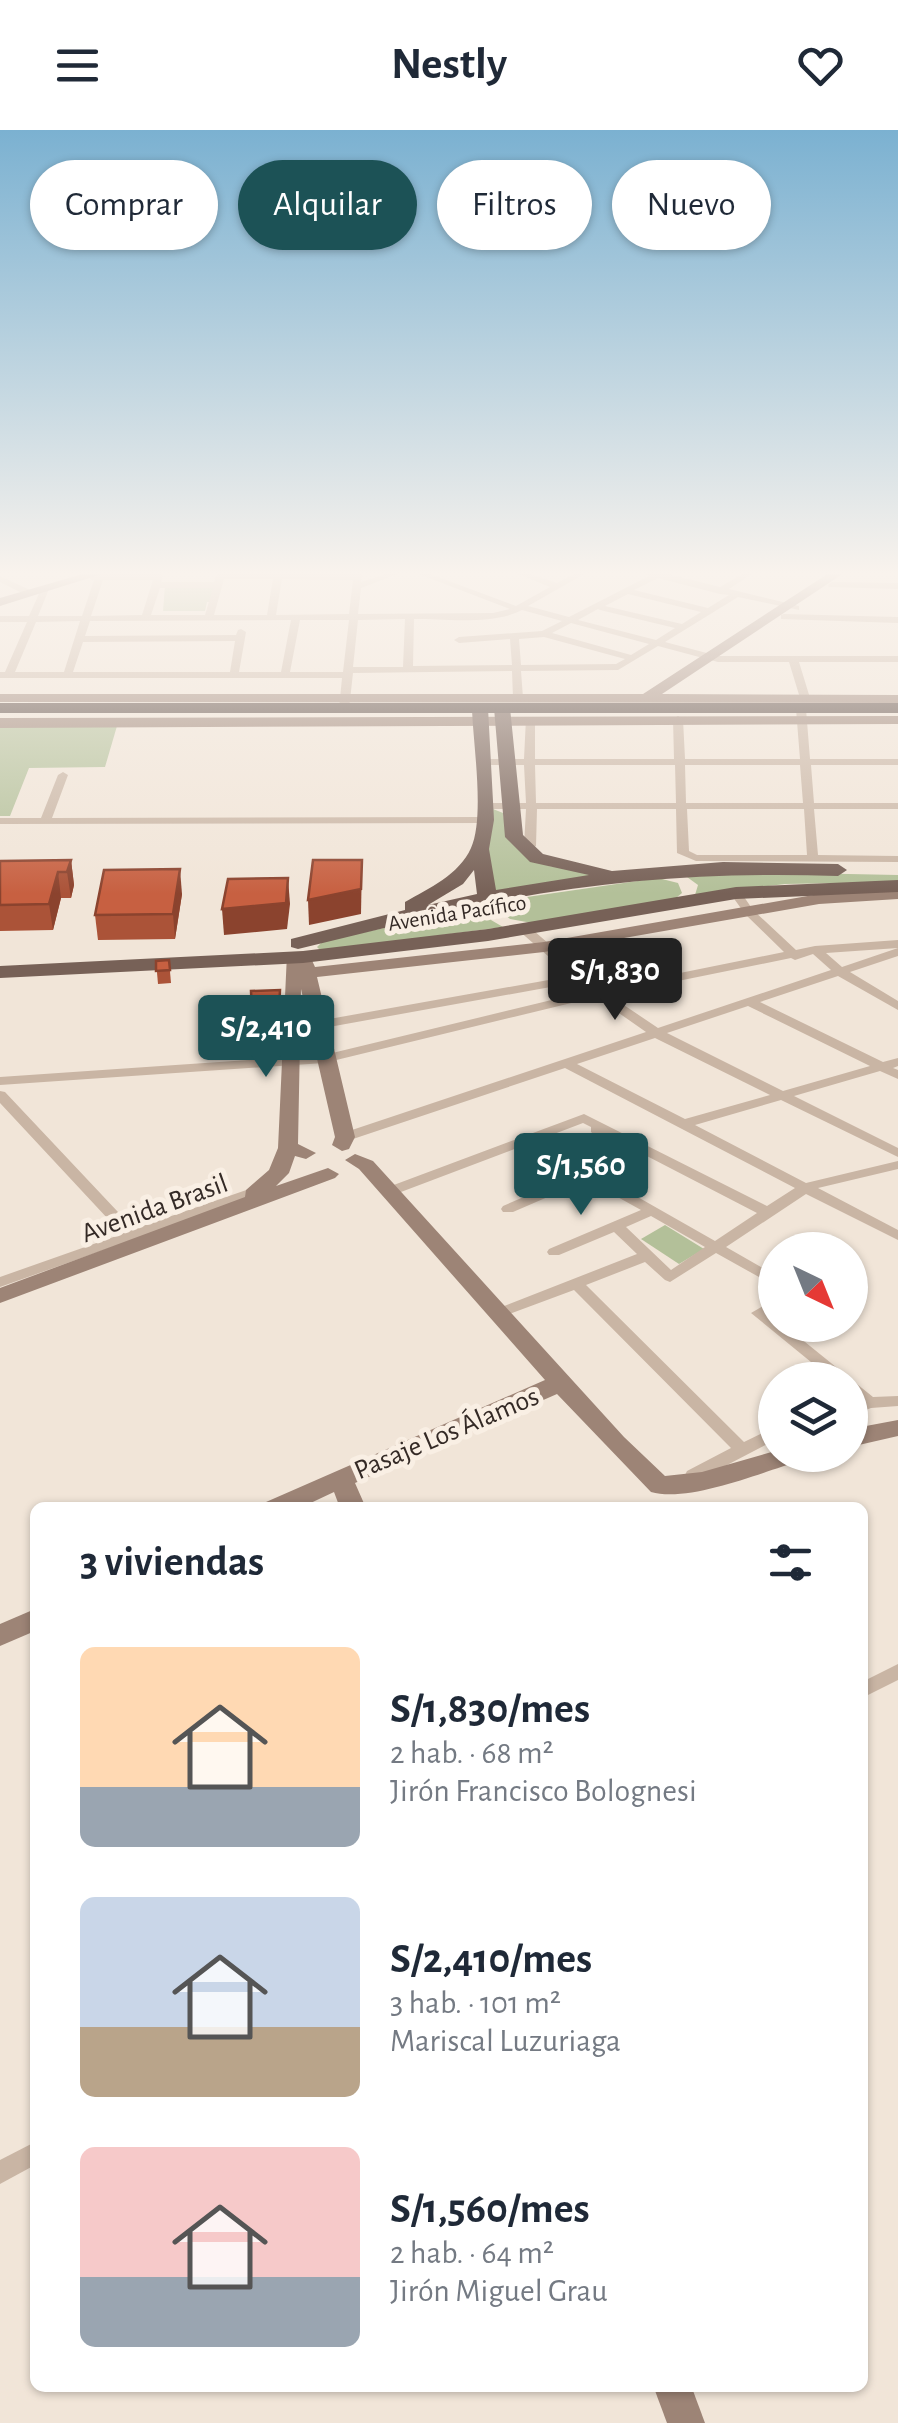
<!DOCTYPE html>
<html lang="es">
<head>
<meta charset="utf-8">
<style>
	:root { --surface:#fff; --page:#f2f2f3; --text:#1f2937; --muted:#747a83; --accent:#1c5256 }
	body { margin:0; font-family:"Alegreya Sans",sans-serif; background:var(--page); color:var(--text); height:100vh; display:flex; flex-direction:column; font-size:38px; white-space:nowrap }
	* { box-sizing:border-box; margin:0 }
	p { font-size:32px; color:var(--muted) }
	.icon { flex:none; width:55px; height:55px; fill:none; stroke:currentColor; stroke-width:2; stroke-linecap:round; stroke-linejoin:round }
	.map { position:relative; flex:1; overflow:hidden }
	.side { position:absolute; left:30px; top:1372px; width:838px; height:890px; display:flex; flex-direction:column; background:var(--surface); border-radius:15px; box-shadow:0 2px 8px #0004 }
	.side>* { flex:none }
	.guide { position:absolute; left:30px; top:30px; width:840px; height:90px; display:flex; gap:20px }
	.needle { width:65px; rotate:137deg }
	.fabs { position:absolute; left:758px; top:1102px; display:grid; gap:20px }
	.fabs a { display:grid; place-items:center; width:110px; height:110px; border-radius:50%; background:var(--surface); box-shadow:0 2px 8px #0004; font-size:50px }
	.price { position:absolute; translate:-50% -85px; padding:0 22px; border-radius:10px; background:var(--accent); color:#fff; font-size:32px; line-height:65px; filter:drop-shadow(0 2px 5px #0008) }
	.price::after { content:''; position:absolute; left:50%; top:60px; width:30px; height:22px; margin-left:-15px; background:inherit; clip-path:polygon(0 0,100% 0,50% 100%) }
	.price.active { background:#222; color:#fff }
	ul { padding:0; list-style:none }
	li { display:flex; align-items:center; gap:30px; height:250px; padding:0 50px }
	li span { display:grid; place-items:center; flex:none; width:280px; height:200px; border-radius:15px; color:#555 }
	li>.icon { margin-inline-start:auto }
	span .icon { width:120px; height:120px; fill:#fffc; stroke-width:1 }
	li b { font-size:42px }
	h2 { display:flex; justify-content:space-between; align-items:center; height:120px; padding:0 50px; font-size:42px }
	.tag { padding:0 35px; border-radius:45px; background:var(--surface); box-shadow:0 2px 8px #0004; font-size:35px; line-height:90px }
	.tag.active { background:var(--accent); color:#fff }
	header { display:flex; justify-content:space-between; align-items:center; height:130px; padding:0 50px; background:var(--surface); font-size:45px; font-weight:700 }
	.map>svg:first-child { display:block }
	.green { fill:#b3c099 }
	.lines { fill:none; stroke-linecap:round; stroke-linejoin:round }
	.street { fill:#c9b5a4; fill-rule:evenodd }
	.secondary { fill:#9d8476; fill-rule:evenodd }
	.primary { fill:#776157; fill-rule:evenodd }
	.highway { fill:#56443d; fill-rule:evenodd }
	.wall { fill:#ab5338 }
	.shaded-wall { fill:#8b432e }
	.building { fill:#c76041; stroke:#8b432e; stroke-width:2.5 }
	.labels { text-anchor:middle; stroke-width:10; stroke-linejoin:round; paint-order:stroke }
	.far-street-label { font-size:22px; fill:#342a26; stroke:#f9efe4 }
	.street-label { font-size:28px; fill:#342a26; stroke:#f9efe4 }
</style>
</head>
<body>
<header><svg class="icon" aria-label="menu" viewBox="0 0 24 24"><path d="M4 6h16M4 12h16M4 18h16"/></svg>Nestly<svg class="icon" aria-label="heart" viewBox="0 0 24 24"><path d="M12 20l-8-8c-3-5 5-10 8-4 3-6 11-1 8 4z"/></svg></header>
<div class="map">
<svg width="898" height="2293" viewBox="0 0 898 2293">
	<rect width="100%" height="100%" fill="#f1e5d8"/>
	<g class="green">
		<polygon points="165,456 217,456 213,472 207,472 205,481 163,481"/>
		<polygon points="0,596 117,596 105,637 29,638 10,686 0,686"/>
		<polygon points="493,679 503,683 506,701 549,736 617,744 488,765 488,682"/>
		<polygon points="750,742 898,745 898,752 785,754 695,765 698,755 687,747"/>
		<polygon points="658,748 678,753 682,763 676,768 532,793 510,789 497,778 500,771"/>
		<polygon points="483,777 491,790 503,797 321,821 317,817 323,811"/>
		<polygon points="665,1095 704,1119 679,1134 641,1109"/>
	</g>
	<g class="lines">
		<g class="street">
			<path d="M159 443 163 446 161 452H214L216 446 220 443H362L361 452 389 443H400L361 458 358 484 493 483 510 479 416 443H427L516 476 550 457 516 443H527L557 453 576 443H586L528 476 569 487 649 446 645 443H664L720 457 744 443H753L729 459 799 476V480L738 467 665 512 718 526H898V532H799L810 568 805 571 800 568 789 532H718L658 516 618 540 521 541 523 568 518 571 513 568 512 541 353 543 349 579 344 582 339 579 342 548H0V542H5L27 492H0V486H29L42 457 49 459 38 486H82L94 450 90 449V445ZM658 448 720 464 729 465 708 478 634 460ZM224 449H273L267 485H214ZM282 449 353 450 349 484 276 485ZM103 450H153L142 485 91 486ZM160 458H213L205 485H151ZM628 464 701 482 682 494 605 476ZM598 479 600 480 675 498 656 510 578 490ZM522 480 562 491 542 501 459 507 454 510 459 513 510 509 512 535 413 536 414 489C446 489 494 495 522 480ZM405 489 403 537H353L358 490ZM291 490 281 542H239L246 502 241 499 238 500 236 505 85 506 90 491ZM300 490H349L343 542H290ZM80 491 64 542H15L36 492ZM571 493 649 514 631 525 552 503ZM544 507 625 529 616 534 521 535 519 509ZM235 511 230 542H73L83 512Z"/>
			<polygon points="0,446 32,461 33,463 26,465 0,452"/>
			<polygon points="832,452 898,453 898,459 829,457 828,455"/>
			<polygon points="784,484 898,487 898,493 781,489 781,485"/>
			<path d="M801 576 806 579 810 629H898V635H811L814 673H898V679H814L818 725 898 726V732L696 731 677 723 676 679H537L536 716 530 719 524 716 526 679H485L480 676 485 673H526L524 635H482L477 632 482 629H524L526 588 535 590V629H674L673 589 678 586 683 589 685 629H800L796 579ZM535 635H675L676 673H536ZM685 635H800L803 673H686ZM687 679H804L807 725H697L689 721Z"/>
			<polygon points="63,642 68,645 52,688 485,687 490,690 485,693 0,694 0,688 41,688 58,645"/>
			<path d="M736 760 740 761 753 780 796 820 815 816 898 810V818L826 823 842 837 898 818V826L850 842 898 871V880L838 846 760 872 883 932 898 928V936L893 938 898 940V949L880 941 794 966 898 1018V1027L781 970 695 995 806 1053 898 1031V1039L818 1058 898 1100V1110L806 1064 726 1117 775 1145V1156L716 1123 670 1152 665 1150 645 1132 586 1155 744 1312 775 1297V1310L706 1346 710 1351 708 1355 702 1357 687 1349 685 1345 687 1341 731 1318 574 1160 504 1186 499 1188 491 1183 494 1180 637 1124 614 1102 559 1125H549L547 1122 549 1119 641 1080 587 1050 513 1082H503L501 1079 503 1076 617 1027 591 1002V997L583 993 393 1065H383L381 1062 383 1059 584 984 767 1076 795 1058 565 938 350 1010H340L338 1007 340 1004 646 902 596 867 324 933 0 955V947L324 925 589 861 578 852 318 899 312 895 318 891 571 846 518 800V794H526L601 859 784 822 745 784 730 763ZM813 824 831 840 658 898 609 865 791 828 795 830ZM748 876 870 936 783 961 667 903ZM655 908 770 965 685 989 577 934ZM614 1009 757 1083 715 1111 599 1045 633 1028ZM651 1086 705 1117 671 1140 626 1097Z"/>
			<polygon points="0,961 5,962 134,1099 255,1057 265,1057 267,1060 265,1063 141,1107 144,1111 142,1114 137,1116 129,1111 0,1157 0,1147 122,1104 0,973"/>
			<polygon points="829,1107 836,1112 828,1120 811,1120"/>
			<polygon points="775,1169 775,1180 770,1184 775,1188 775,1195 784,1195 873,1267 898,1266 898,1276 871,1278 850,1286 850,1274 857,1271 850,1265 850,1250 833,1250 751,1183"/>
			<polygon points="898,1534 898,1550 862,1568 862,1552"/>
			<polygon points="35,2012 35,2035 0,2054 0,2030"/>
		</g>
		<g class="secondary">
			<polygon points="86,443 105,443 0,476 0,468"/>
			<polygon points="829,443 844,443 662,564 898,565 898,573 0,572 0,564 643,564"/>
			<polygon points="898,586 898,594 0,598 0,588"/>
			<polygon points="898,759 898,769 819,774 544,822 317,847 355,1007 349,1019 342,1021 332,1015 335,1007 301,859 298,1014 316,1023 306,1029 295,1026 289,1043 276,1056 328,1038 339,1044 335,1048 0,1173 0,1158 245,1067 246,1060 269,1040 278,1018 287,824 310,826 315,837 544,812 819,764"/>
			<path d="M355 1024 373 1031 624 1307 665 1346 702 1342 775 1321V1325H803L800 1331C762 1342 689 1373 651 1362L557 1264 355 1353 366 1378H340L334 1362 300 1378H262L266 1372 545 1250 359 1039 345 1030Z"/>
			<polygon points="898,1290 898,1306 850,1317 850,1299"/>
			<polygon points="35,1479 35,1501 0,1516 0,1494"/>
			<polygon points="654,2258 692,2258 705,2293 667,2293"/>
		</g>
		<g class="primary">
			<path d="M480 573 488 578 494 690 489 719 496 760 589 745 530 732 505 707 494 578 502 573 510 578 523 705 543 724 612 741 723 732 838 734 847 740 838 746C720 742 614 749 498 771L500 784 490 790 483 788 479 775 298 819 291 817V809L405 780V772C429 758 459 745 471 718 485 687 473 614 472 578ZM474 740 477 764 428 775 463 754Z"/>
			<polygon points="898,750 898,762 736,769 488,811 303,833 0,848 0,836 303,821 488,799 736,757"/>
		</g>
		<rect class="highway" x="0" y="573" width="898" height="10"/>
	</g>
	<g class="wall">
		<polygon points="71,730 74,755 71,768 61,768 53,800 0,801 0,731"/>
		<polygon points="182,764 175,809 98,810 95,785"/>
		<polygon points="169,830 171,853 158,854 156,831"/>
		<polygon points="280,860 281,878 279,920 254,921 251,861"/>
	</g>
	<g class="shaded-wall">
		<polygon points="71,730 74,755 71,768 67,742"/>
		<polygon points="362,730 361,784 309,795 308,770"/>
		<polygon points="180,739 182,764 175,809 173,784"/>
		<polygon points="58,742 61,768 53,800 49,774"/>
		<polygon points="288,748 290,774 287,799 224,805 222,779"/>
		<polygon points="280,860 281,878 279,920 278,901"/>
	</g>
	<g class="building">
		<polygon points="71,730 67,742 58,742 49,774 0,775 0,731"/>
		<polygon points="313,730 362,730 361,759 308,770"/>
		<polygon points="180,739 173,784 95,785 104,740"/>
		<polygon points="288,748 286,773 222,779 228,749"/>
		<polygon points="169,830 170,840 156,841 156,831"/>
		<polygon points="280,860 278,901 253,902 251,861"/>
	</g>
	<linearGradient id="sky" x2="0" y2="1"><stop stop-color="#7bb1d1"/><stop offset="0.58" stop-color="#f9f3ed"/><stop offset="1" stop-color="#f9f3ed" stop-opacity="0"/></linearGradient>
	<rect width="898" height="764" fill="url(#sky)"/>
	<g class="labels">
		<g class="far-street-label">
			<text transform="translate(457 782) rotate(-9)" y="8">Avenida Pacífico</text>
		</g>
		<g class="street-label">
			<text transform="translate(154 1077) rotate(-20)" y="10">Avenida Brasil</text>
			<text transform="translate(446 1302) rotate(-23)" y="10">Pasaje Los Álamos</text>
		</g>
	</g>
</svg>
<div class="fabs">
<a><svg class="needle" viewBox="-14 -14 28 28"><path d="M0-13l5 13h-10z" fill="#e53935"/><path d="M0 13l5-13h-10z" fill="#747a83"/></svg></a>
<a><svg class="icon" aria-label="layers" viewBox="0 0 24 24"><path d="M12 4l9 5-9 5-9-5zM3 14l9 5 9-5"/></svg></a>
</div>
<b class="price active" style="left:615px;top:893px">S/1,830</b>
<b class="price" style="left:266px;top:950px">S/2,410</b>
<b class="price" style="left:581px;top:1088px">S/1,560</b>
<div class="guide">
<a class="tag">Comprar</a>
<a class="tag active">Alquilar</a>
<a class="tag">Filtros</a>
<a class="tag">Nuevo</a>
</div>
<section class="side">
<h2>3 viviendas<svg class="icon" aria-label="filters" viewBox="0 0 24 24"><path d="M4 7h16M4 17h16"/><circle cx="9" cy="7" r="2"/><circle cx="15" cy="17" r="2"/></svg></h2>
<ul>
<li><span style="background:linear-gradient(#ffd9b3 70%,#9aa5b1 0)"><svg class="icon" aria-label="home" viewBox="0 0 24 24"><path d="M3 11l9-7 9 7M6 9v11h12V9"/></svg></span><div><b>S/1,830/mes</b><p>2 hab. · 68 m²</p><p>Jirón Francisco Bolognesi</p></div></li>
<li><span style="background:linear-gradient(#c9d6e8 65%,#b9a48a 0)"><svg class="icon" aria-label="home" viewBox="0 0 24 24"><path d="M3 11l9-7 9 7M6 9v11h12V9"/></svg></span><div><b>S/2,410/mes</b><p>3 hab. · 101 m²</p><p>Mariscal Luzuriaga</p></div></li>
<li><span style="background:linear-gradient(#f6c9c9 65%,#9aa5b1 0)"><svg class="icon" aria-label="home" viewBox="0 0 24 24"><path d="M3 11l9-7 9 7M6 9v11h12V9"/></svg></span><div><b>S/1,560/mes</b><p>2 hab. · 64 m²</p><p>Jirón Miguel Grau</p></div></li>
</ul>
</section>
</div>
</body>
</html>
